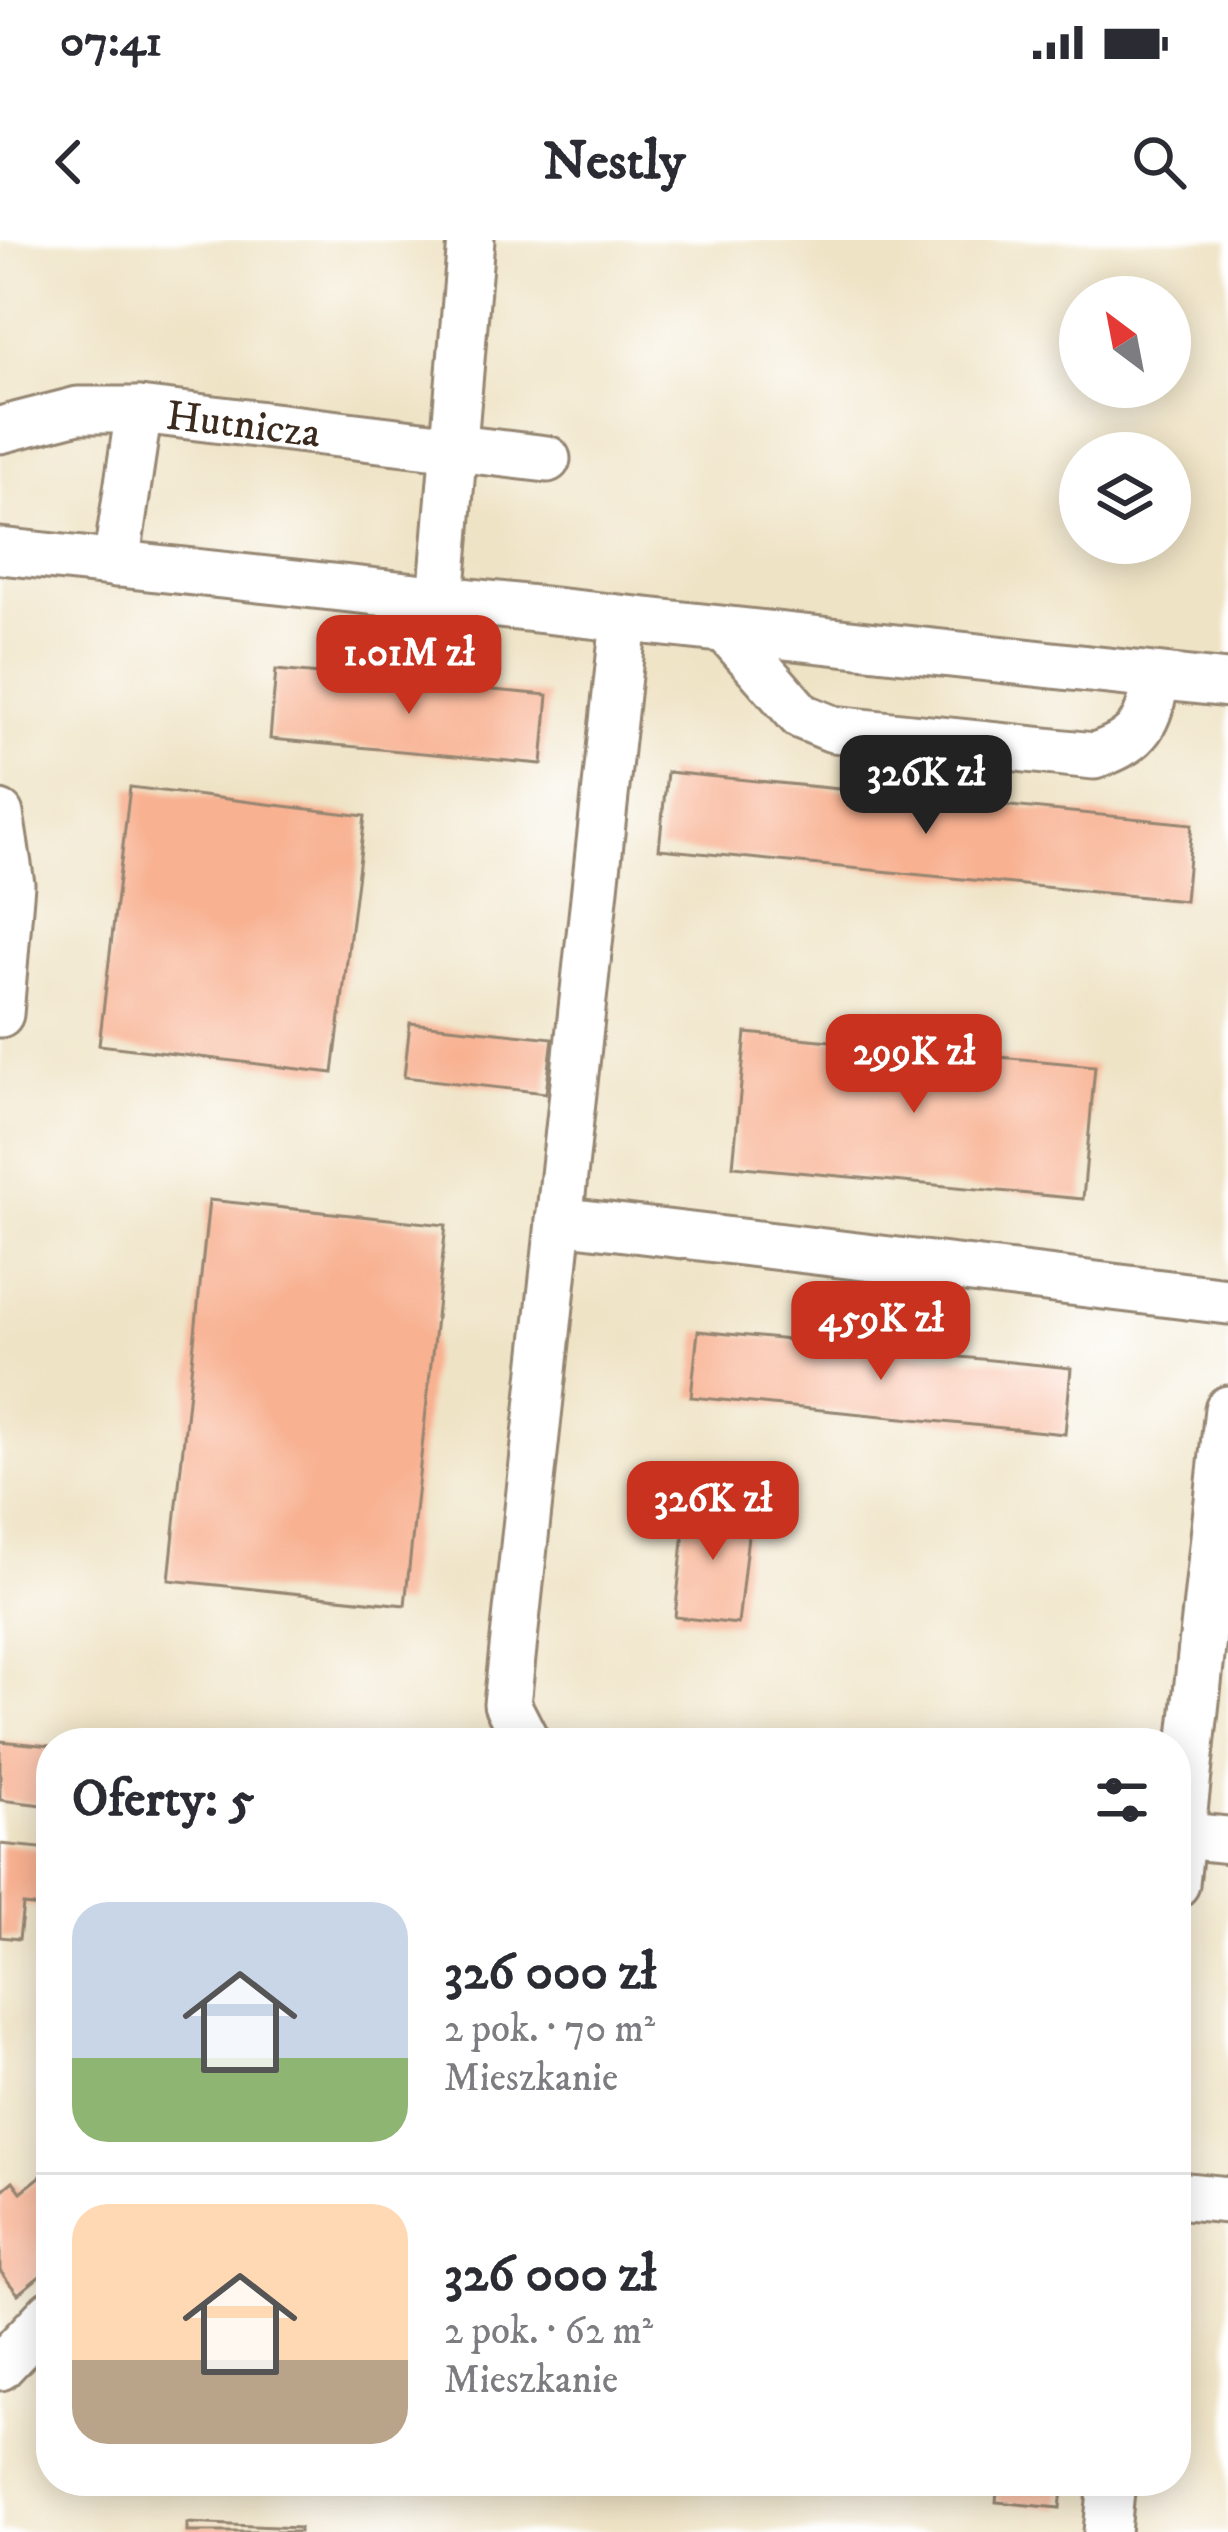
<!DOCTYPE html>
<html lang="pl">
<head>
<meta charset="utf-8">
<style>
	:root { --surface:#fff; --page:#f7f7f7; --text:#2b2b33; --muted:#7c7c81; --line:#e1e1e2; --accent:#c8321e }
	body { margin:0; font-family:"IM FELL DW Pica",serif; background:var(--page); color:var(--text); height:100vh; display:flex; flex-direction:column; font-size:45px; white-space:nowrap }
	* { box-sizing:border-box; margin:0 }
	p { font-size:39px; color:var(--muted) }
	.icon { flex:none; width:66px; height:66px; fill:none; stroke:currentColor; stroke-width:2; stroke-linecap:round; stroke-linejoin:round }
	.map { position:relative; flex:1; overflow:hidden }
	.sheet { position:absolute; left:36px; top:1488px; width:1155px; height:768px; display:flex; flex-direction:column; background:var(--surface); border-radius:48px; box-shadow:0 6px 30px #0003 }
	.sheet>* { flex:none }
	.needle { width:78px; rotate:328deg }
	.fabs { position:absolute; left:1059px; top:36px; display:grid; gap:24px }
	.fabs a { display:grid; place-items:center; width:132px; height:132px; border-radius:50%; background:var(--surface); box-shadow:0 6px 30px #0003; font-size:60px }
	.price { position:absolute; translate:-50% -102px; padding:0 27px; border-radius:24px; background:var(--accent); color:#fff; font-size:39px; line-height:78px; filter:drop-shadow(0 3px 6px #0008) }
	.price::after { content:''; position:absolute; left:50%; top:72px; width:36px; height:27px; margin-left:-18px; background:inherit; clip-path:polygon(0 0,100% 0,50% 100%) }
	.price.selected { background:#222; color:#fff }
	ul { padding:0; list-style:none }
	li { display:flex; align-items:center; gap:36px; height:300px; padding:0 36px }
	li+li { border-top:3px solid var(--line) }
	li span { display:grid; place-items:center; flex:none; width:336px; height:240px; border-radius:36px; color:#555 }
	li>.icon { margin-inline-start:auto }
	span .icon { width:144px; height:144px; fill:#fffc; stroke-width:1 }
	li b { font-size:51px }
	h2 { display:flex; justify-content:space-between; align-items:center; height:144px; padding:0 36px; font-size:51px }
	.status { display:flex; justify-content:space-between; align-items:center; height:84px; padding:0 60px; background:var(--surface); direction:ltr }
	.status svg { height:33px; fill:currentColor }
	header { display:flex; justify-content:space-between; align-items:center; height:156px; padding:0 36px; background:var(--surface); font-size:54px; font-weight:700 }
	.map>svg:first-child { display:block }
	.building { fill:#f8b191 }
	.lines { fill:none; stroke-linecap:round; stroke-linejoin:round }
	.minor-casing { stroke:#958672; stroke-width:51 }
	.minor { stroke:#fff; stroke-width:45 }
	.labels { text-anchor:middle; stroke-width:10; stroke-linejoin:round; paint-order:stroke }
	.street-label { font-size:42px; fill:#3b2a1e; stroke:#fff }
</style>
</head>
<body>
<div class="status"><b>07:41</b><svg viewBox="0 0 49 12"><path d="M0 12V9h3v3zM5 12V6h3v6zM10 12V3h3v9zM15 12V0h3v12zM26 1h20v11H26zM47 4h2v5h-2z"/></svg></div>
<header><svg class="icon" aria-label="back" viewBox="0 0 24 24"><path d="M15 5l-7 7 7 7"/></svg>Nestly<svg class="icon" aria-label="search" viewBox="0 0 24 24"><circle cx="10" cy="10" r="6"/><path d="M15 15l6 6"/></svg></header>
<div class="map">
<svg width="1228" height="2292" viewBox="0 0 1228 2292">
	<rect width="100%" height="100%" fill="#fff"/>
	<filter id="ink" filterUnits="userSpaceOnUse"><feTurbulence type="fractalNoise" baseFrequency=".00833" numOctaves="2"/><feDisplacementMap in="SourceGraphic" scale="24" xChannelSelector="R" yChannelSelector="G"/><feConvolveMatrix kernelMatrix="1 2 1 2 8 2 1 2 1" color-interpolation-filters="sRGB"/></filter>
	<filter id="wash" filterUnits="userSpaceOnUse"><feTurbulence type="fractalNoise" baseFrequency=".004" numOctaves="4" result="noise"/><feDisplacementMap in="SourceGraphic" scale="48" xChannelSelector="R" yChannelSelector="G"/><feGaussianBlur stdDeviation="2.7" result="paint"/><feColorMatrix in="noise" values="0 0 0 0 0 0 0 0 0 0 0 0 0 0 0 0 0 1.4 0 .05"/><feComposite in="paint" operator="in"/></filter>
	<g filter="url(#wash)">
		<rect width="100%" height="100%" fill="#efe3c5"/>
		<g id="blocks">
			<g class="building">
				<polygon points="276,430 548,455 542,524 270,499"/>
				<polygon points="667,532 1192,584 1185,661 659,609"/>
				<polygon points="130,547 365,576 333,833 99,805"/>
				<polygon points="410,783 553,798 546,853 404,837"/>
				<polygon points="746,793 1095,826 1083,959 733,926"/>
				<polygon points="209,960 446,985 405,1365 169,1340"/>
				<polygon points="698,1091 1071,1128 1065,1194 691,1157"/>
				<polygon points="687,1263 751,1269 738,1384 675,1377"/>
				<polygon points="0,1501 51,1506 51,1566 0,1560"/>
				<polygon points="0,1604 51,1609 51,1668 23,1665 19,1699 0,1697"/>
				<polygon points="51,1928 51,2027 18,2054 0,2031 0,1952 13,1941 21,1952"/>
				<polygon points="998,2241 1063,2241 1060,2268 996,2262"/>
				<polygon points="187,2283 299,2288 299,2292 187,2292"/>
			</g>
		</g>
	</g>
	<g filter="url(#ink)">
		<use href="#blocks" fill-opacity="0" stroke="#958672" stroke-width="3"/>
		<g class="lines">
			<g class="minor-casing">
				<g id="minor">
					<polyline points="0,190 78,170 139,170"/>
					<polyline points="0,311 1228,444"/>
					<path id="s1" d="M116 324 139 170 547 219"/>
					<polyline points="441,360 471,0"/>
					<path d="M727 391 801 476 833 489 1094 516C1141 501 1148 482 1157 437"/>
					<polyline points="0,574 11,644 0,774"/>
					<polyline points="559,980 1228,1061"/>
					<polyline points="527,1503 507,1464 624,380"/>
					<polyline points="1181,1595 1228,1600"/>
					<polyline points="1176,1644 1228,1169"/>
					<polyline points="1176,1955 1228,1960"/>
					<polyline points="0,2127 51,2073"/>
					<polyline points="1107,2292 1112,2241"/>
				</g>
			</g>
			<use href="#minor" class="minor"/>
		</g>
	</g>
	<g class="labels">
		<g class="street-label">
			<text dy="15" stroke="none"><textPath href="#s1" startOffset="261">Hutnicza</textPath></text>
		</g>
	</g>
</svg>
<div class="fabs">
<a><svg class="needle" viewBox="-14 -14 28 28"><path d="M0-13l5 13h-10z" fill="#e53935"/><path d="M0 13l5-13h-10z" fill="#7c7c81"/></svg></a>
<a><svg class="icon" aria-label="layers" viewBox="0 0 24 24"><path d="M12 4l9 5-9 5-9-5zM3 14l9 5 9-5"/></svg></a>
</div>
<b class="price" style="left:409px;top:477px">1.01M zł</b>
<b class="price selected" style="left:926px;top:597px">326K zł</b>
<b class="price" style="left:914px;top:876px">299K zł</b>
<b class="price" style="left:881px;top:1143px">459K zł</b>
<b class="price" style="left:713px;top:1323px">326K zł</b>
<section class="sheet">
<h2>Oferty: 5<svg class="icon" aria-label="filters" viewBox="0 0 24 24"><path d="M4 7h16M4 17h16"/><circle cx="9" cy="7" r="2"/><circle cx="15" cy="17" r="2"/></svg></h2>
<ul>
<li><span style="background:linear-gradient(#c9d6e8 65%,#8fb573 0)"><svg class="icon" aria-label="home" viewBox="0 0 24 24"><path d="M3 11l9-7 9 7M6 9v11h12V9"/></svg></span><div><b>326 000 zł</b><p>2 pok. · 70 m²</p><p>Mieszkanie</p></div></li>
<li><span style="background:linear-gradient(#ffd9b3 65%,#b9a48a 0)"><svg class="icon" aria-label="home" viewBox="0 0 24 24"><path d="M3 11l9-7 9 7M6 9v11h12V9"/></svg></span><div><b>326 000 zł</b><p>2 pok. · 62 m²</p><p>Mieszkanie</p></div></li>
</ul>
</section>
</div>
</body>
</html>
